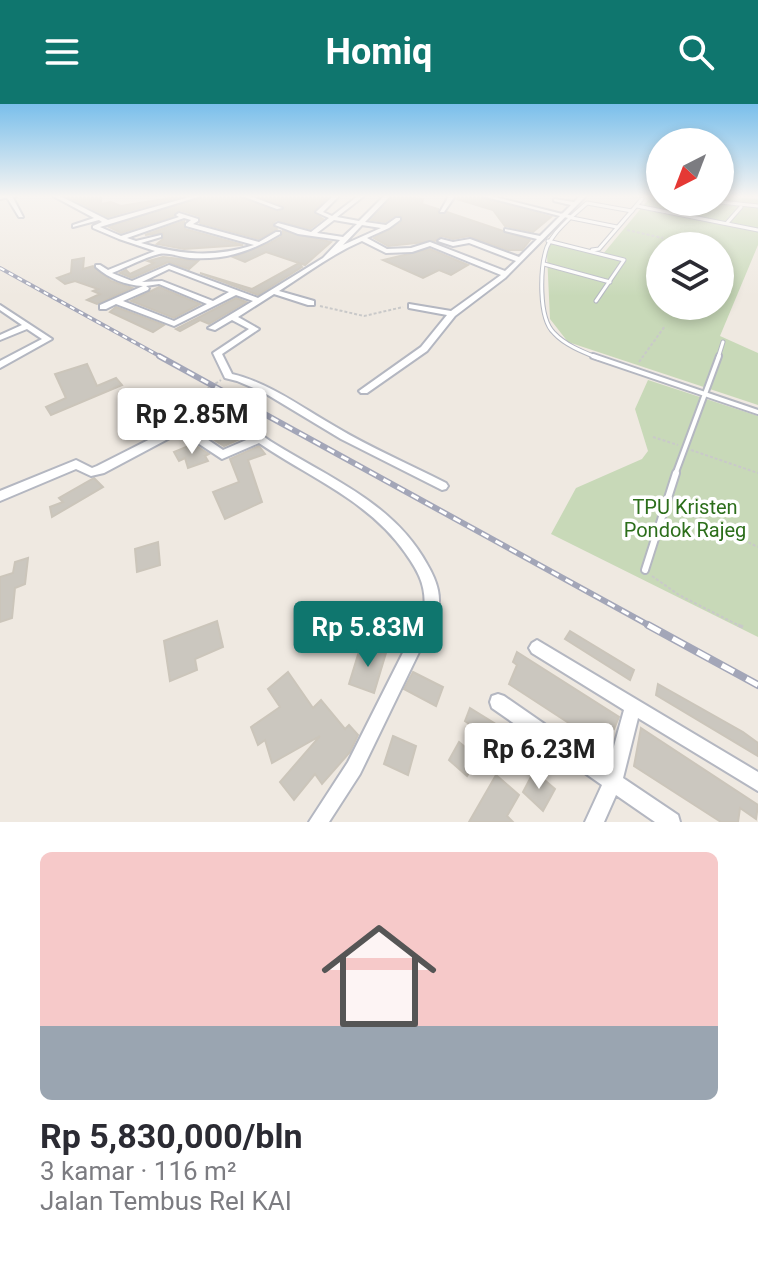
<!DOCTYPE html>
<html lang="id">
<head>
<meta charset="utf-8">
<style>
	:root { --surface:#fff; --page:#f2f2f3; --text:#2b2b33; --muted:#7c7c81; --accent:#0f766e }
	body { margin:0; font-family:Roboto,sans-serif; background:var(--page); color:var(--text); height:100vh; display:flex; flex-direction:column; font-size:30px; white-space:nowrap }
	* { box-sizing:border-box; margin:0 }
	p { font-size:26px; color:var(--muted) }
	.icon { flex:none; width:44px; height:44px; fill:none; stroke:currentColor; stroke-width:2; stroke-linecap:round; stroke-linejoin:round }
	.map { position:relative; height:718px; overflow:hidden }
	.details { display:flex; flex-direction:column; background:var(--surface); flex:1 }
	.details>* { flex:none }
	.needle { width:52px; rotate:222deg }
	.tools { position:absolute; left:646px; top:24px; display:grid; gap:16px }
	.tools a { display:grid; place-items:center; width:88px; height:88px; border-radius:50%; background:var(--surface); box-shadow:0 4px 12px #0003; font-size:40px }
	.price { position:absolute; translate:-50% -68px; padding:0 18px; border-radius:8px; background:#fff; color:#222; font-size:26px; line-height:52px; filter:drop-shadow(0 2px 4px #0008) }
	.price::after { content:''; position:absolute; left:50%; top:48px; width:24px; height:18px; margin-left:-12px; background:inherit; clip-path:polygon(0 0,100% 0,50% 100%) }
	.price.selected { background:var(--accent); color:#fff }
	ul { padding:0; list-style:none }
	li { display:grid; align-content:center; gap:16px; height:424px; padding:0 40px }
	li span { display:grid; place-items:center; height:248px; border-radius:12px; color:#555 }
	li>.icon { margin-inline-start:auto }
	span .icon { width:144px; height:144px; fill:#fffc; stroke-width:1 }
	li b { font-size:34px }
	header { display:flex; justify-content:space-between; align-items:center; height:104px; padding:0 40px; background:var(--accent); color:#fff; font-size:36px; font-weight:700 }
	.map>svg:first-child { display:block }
	.cemetery { fill:#c8d9b8; fill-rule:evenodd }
	.building { fill:#cbc7bf; stroke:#cbc5ba; stroke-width:2 }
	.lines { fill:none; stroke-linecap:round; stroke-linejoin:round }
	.lane-far2-casing { stroke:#b4b7c1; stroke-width:5 }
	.lane-far1-casing { stroke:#b4b7c1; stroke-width:8 }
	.lane-casing { stroke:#b4b7c1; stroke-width:10 }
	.street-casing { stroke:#b4b7c1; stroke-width:4 }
	.secondary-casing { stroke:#b4b7c1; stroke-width:4 }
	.path-far1 { stroke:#c9c9c9; stroke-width:2; stroke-dasharray:3 2; stroke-linecap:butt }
	.path { stroke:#c9c9c9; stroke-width:3; stroke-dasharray:9 6; stroke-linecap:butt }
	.lane-far2 { stroke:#fff; stroke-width:3 }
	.lane-far1 { stroke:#fff; stroke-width:4 }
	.lane { stroke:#fff; stroke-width:6 }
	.street { fill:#fff; fill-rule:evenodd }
	.secondary { fill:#fff; fill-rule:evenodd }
	.rail-far2-casing { stroke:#a3a6b8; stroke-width:4 }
	.rail-far1-casing { stroke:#a3a6b8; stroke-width:6 }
	.rail-casing { stroke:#a3a6b8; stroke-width:8 }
	.rail-far2 { stroke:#fff; stroke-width:2; stroke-dasharray:5; stroke-linecap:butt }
	.rail-far1 { stroke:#fff; stroke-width:3; stroke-dasharray:8; stroke-linecap:butt }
	.rail { stroke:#fff; stroke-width:5; stroke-dasharray:14; stroke-linecap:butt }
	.labels { text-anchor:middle; stroke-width:7; stroke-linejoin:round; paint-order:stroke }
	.park-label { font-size:20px; fill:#2c6e1b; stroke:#fff }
</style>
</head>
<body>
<header><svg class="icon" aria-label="menu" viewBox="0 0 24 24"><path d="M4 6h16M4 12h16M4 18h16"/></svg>Homiq<svg class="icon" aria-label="search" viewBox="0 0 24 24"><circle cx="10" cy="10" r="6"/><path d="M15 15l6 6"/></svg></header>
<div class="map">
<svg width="758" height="718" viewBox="0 0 758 718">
	<rect width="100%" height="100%" fill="#efe9e1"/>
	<g class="cemetery">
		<path d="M624 92H660V98H720V92L758 95V141L720 232 758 249V301L568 238 550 215 547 150 550 136 603 150 648 96ZM660 142H720V202H660Z"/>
		<polygon points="648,276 758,312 758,533 551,430 576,384 642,355 648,347 635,305"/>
	</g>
	<g class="building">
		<polygon points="67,92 101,92 101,100 111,98 121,102 182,92 108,113"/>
		<polygon points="204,92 239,92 278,108 285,103 258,92 329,92 313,108 323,115 310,125 276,116 272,120 277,125 259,135 200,119 199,112 180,106 173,112 121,129 109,123"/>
		<polygon points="393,92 423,95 422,100 438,105 438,110 447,108 530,136 522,146 508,146 469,132 453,135 442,132 435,137 388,142 374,134 402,118 402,112 394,112 385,118 371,116"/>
		<polygon points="458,92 479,92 551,113 533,128 505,122 493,106 457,95"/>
		<polygon points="184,117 185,125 243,141 184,145 157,140 163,135 163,129 145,131"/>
		<polygon points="283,127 331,138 305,161 266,148 245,158 233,153 270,139 281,133"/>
		<polygon points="430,145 468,161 451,171 439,166 423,174 383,156"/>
		<polygon points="163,153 198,157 189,165 168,158 132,174 120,169 126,166 130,170 154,159 148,157"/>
		<polygon points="84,154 83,165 93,162 111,177 132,184 97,200 87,196 100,190 93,187 98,185 75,177 65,180 57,174 71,169 72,156"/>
		<polygon points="299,159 302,163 258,191 200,169 252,185"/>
		<polygon points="159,183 200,200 174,214 131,197"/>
		<polygon points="236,194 246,198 209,220 200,216 180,227 176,225"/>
		<polygon points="116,203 164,221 153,228 110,208"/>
		<polygon points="87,260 97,282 116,274 122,281 51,311 46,303 66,294 55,270"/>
		<polygon points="205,304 223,323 228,321 242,334 224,342 193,322 195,308"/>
		<polygon points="193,340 209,350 205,352 208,357 188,364 185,354 179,357 174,348"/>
		<polygon points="259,342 265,350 248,356 262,398 225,415 213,388 239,378 230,355"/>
		<polygon points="94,374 103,383 52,413 50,403 63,398 59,394"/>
		<polygon points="158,438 160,461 137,468 135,445"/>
		<polygon points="28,454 25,480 15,484 12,514 0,518 0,473 13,469 15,458"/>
		<polygon points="217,517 223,543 195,555 197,566 170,577 164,537"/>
		<polygon points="570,527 634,566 630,576 565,535"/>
		<polygon points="361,541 386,549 374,589 349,580"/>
		<polygon points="517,548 619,613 614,625 608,621 601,640 509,580 517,561 513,558"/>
		<polygon points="288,568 313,604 321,596 345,625 349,621 358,631 350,648 322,680 315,670 294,696 280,678 320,632 272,659 265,636 258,641 251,623 280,603 268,585"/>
		<polygon points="413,568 443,583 436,602 404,585"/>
		<polygon points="658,580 743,628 758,639 758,652 656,591"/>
		<polygon points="470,604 502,624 496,638 465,617"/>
		<polygon points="641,624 758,701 756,715 740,704 738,718 721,718 634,662"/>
		<polygon points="393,632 416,642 408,671 384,660"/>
		<polygon points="459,638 478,654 467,672 449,656"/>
		<polygon points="534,667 555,685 543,707 523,688"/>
		<polygon points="496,671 519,691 507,712 513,718 469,718"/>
	</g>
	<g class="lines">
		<g class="lane-far2-casing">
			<g id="lane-far2">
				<polyline points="720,98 758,102"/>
				<polyline points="637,102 758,126"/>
				<polyline points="683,110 709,98"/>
				<path d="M562 111 571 113C562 122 552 131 547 143 540 163 538 214 554 229 565 241 583 248 598 254"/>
				<polyline points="571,113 587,99 632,107"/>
				<polyline points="572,114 617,123"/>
				<polyline points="727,119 741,103"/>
				<polyline points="548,137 624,156 596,197"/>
				<polyline points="592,146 599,145 642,95"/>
				<polyline points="544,160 610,178"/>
				<polyline points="718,254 723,238"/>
			</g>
		</g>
		<g class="lane-far1-casing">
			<g id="lane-far1">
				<polyline points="593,252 758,308"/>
				<polyline points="675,371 719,252"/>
			</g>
		</g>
		<g class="lane-casing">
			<polyline id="lane" points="645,466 676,369"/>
		</g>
		<g class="street-casing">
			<g id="street">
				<polygon points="6,92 12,92 23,113 19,113"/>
				<path d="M53 92H60L108 116 193 92H201L100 123 121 132 179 113 176 111 179 109 198 115V117L193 120 259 138 276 128H280V130C250 148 225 156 190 154 180 153 168 148 159 150 143 154 127 163 112 169L132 177 169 161 258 194 323 154 340 136 298 130 275 121 278 119 311 128 329 114 316 108 333 92H339L323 108 332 112 358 92H364L337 113 359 117 384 92H390L365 118 386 121 396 114H400V116L389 124 367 134 387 145 411 144 430 138 505 167 516 157 469 139 453 142 438 137 441 135 453 138 470 135 519 153 537 135 505 127V125L540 132 560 112 482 92H491L562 110 571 101 554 97V95L574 98 580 92H586L505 174 455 212 427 247 367 289H361L359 287 421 243 447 211 409 204V200L451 207 501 171 430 142 412 148 386 149 362 137C332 150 307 169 279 187L314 197V201H308L274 190 238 213 259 225 222 250 232 270C270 279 302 304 336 323 371 344 409 360 446 379L448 382 446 385 442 386 341 335 263 288 237 277 225 274 213 249 249 225 232 216 215 226 208 224 253 197 236 191 174 222 116 200 106 205H100V201L143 182C125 181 110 175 96 163V161H100L108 166 155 147 119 135 93 124V122L102 118 99 116 73 123V121L94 114ZM184 114 191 116 186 120V122L254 141C213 154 182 151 141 139L161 133V131L136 137 127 134ZM334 116 357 120 343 133 317 129ZM362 121 381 124 343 141ZM169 165 229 188 213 197 162 177 142 178ZM159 180 207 200 174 217 123 197 148 186 149 184 146 182Z"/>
				<polygon points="242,92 250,92 282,104 277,105"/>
				<polygon points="449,92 455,92 444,108 440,108"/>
				<polygon points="0,201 52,235 0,264 0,257 42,235 27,225 0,236 0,231 22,221 0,206"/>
				<path d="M199 288C222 298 248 322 270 337 327 373 393 398 427 460 437 477 443 494 436 513L360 670 329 718H309L348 658 424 507C427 484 419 468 406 450 370 397 310 374 259 339L222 355 181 328 104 369 91 372 76 365 0 397V387L76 356 92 364 97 362 178 321 183 316 184 299ZM199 296 251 334 223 346 189 323 193 317 192 302Z"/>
				<polygon points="537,536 758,668 758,687 638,614 623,674 678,711 680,718 655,718 616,691 604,718 585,718 602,681 492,604 490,598 492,592 498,590 504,592 608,664 624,606 532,549 529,544 532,539"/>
			</g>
		</g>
		<g class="secondary-casing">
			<polygon id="secondary" points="0,92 16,92 0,95"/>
		</g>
		<g class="path-far1">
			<polyline points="627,126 663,134"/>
			<polyline points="320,202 364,212 403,203"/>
			<polyline points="639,258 665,222"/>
			<polyline points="207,285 221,276"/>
			<polyline points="653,333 678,341"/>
			<polyline points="691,346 758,369"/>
			<polyline points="676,404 758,443"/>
			<polyline points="652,472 679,491 742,523"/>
		</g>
		<polyline class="path" points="738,521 743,523"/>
		<use href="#lane-far2" class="lane-far2"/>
		<use href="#lane-far1" class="lane-far1"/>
		<use href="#lane" class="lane"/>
		<use href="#street" class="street"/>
		<use href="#secondary" class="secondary"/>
		<g class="rail-far2-casing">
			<polyline id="rail-far2" points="0,164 163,254"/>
		</g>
		<g class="rail-far1-casing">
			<polyline id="rail-far1" points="159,252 652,523"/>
		</g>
		<g class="rail-casing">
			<polyline id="rail" points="648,521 758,581"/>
		</g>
		<use href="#rail-far2" class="rail-far2"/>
		<use href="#rail-far1" class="rail-far1"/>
		<use href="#rail" class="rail"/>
	</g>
	<linearGradient id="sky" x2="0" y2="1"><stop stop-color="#7abfeb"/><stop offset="0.48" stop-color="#f8f5f2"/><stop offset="1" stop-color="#f8f5f2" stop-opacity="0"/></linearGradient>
	<rect width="758" height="192" fill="url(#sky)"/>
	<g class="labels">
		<g class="park-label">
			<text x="685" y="410">TPU Kristen<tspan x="685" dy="23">Pondok Rajeg</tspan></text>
		</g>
	</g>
</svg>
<div class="tools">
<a><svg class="needle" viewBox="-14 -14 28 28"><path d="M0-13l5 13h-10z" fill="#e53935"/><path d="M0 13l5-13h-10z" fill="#7c7c81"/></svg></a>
<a><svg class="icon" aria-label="layers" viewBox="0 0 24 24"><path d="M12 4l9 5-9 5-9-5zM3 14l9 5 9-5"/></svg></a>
</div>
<b class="price" style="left:192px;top:352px">Rp 2.85M</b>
<b class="price selected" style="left:368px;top:565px">Rp 5.83M</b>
<b class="price" style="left:539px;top:687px">Rp 6.23M</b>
</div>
<section class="details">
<ul>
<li><span style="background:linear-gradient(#f6c9c9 70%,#9aa5b1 0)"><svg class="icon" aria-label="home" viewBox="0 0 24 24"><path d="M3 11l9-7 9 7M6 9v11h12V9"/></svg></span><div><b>Rp 5,830,000/bln</b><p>3 kamar · 116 m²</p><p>Jalan Tembus Rel KAI</p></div></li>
</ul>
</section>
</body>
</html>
